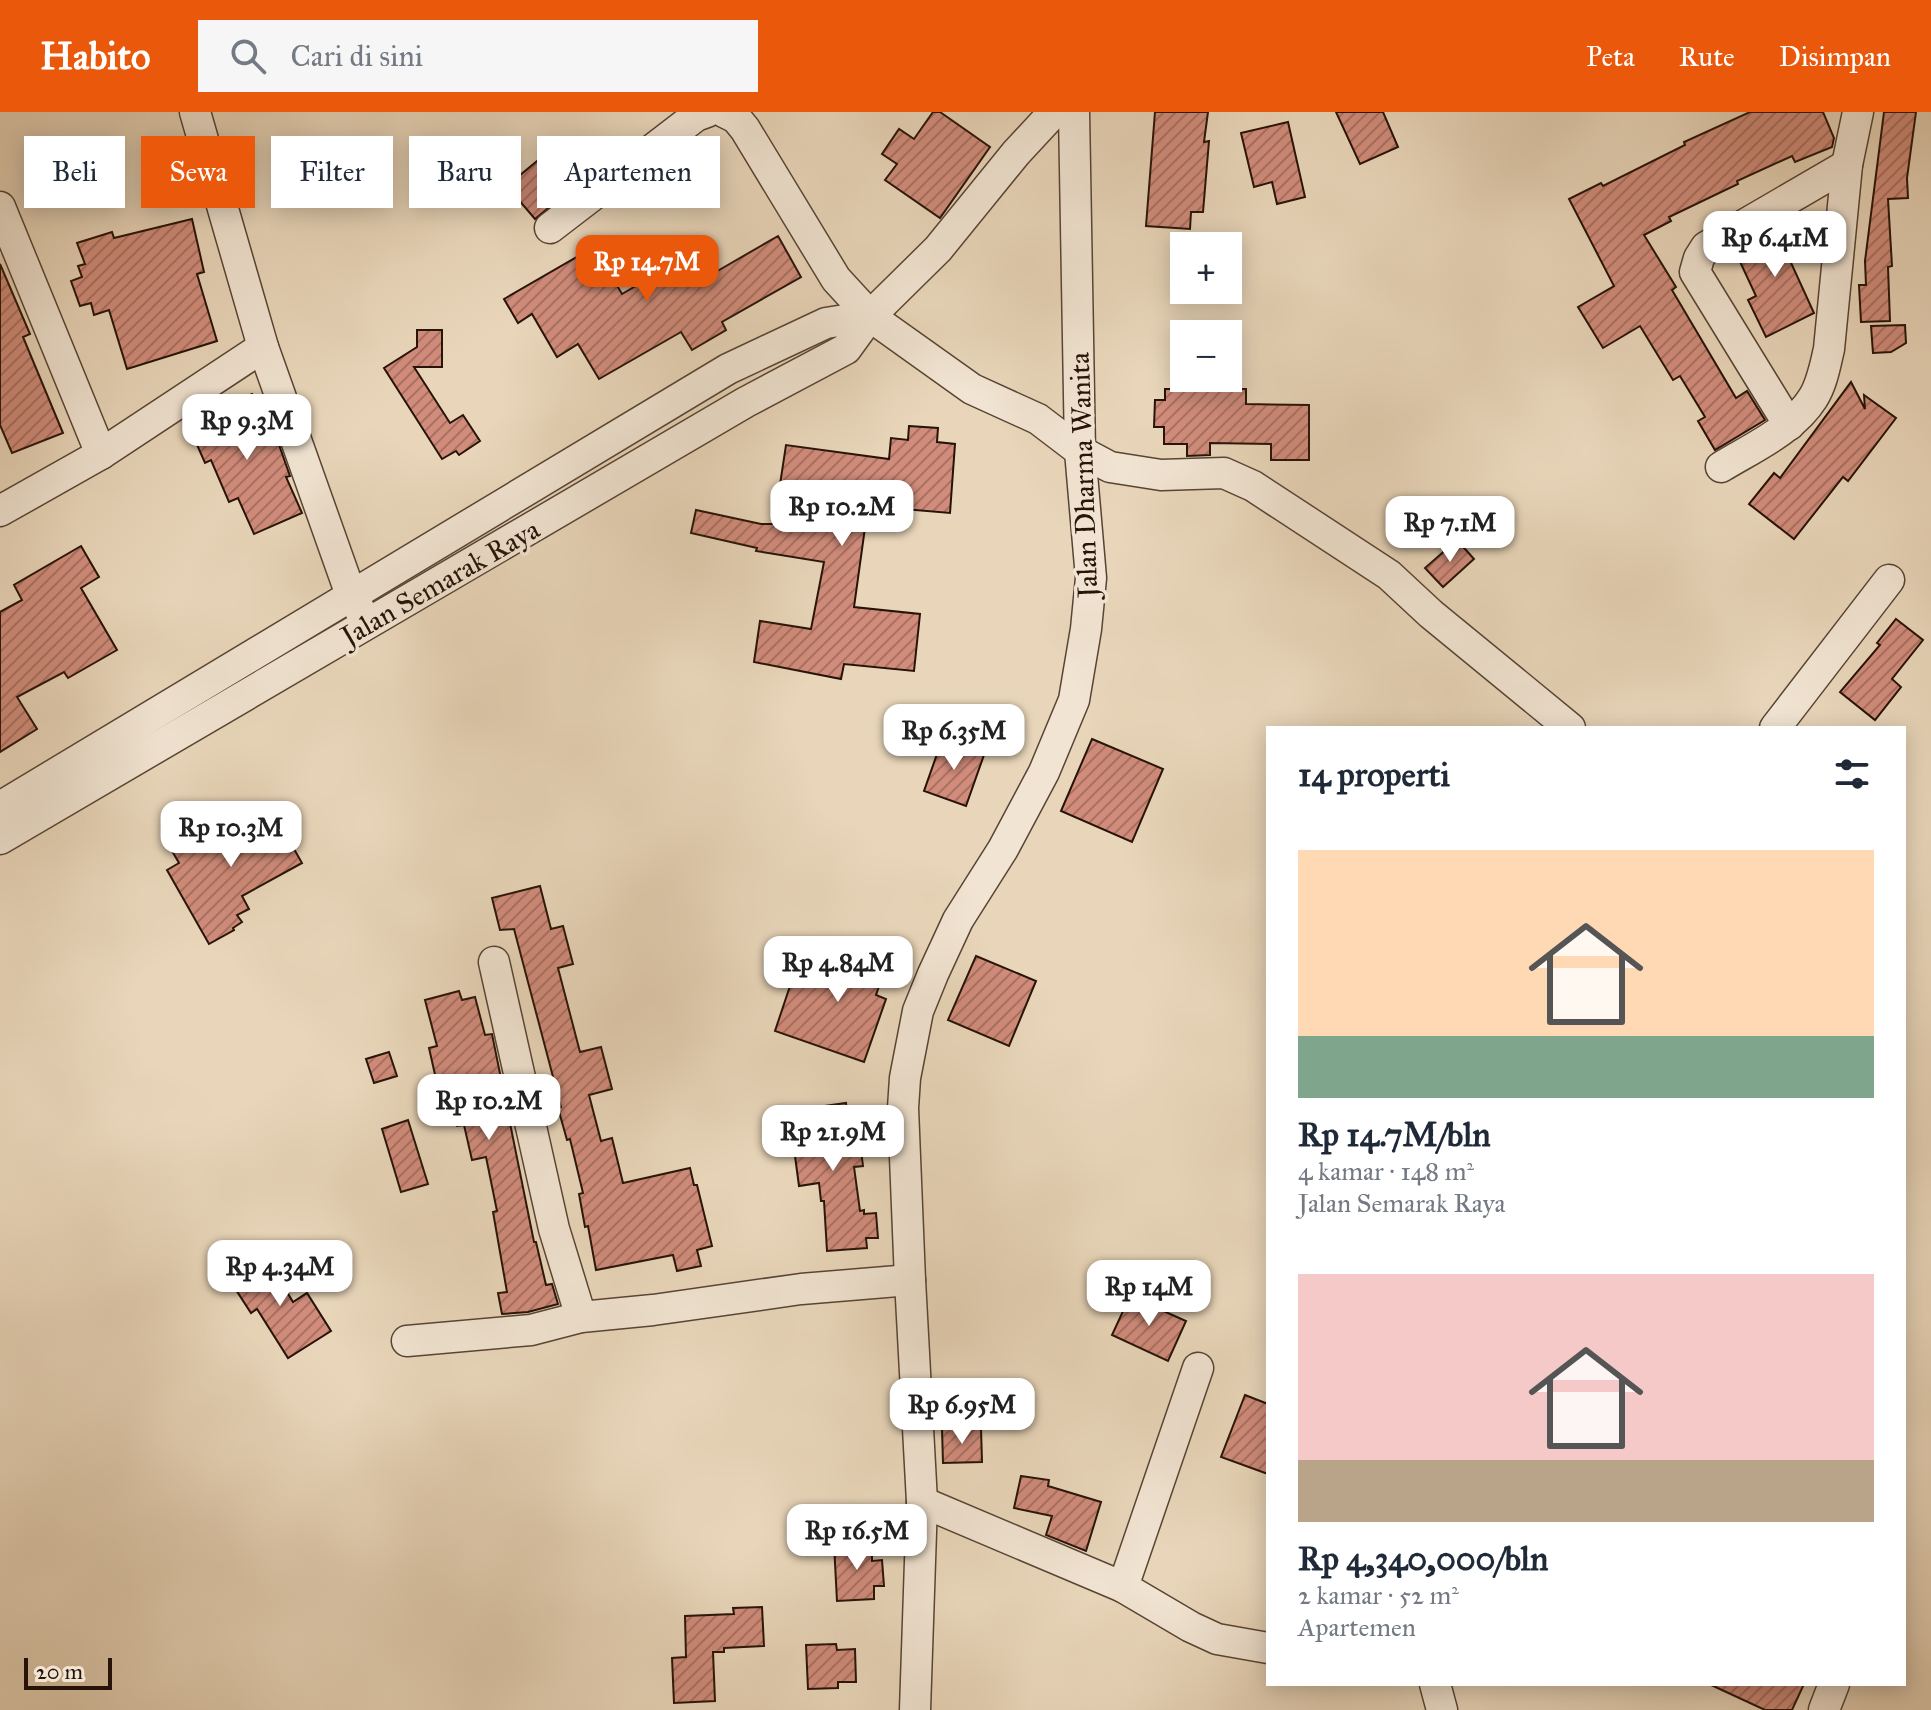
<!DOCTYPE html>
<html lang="id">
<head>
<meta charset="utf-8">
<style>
	:root { --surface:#fff; --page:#f6f6f7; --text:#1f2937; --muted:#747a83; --accent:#ea580c }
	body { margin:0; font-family:"IM FELL Great Primer",serif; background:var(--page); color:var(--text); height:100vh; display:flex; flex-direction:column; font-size:30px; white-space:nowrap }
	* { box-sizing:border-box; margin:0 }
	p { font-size:26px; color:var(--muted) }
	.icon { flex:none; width:44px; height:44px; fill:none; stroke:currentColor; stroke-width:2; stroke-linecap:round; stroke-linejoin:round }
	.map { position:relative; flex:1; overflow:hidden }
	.drawer { position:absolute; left:1266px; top:614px; width:640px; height:960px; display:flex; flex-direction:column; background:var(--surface); border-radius:0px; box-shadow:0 4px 20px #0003 }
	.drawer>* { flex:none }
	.hud { position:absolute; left:24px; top:24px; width:760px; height:72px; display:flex; gap:16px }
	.tools { position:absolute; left:1170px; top:120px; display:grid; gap:16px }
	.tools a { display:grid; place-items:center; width:72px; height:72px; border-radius:0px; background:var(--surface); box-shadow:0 4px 20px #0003; font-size:40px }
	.scale { position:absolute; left:24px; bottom:20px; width:88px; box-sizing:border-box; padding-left:8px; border:4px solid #271308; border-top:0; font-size:22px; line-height:28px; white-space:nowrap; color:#271308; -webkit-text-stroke:6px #f1e4d2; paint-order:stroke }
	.price { position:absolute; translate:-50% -68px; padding:0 18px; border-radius:16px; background:#fff; color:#222; font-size:26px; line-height:52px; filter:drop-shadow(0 2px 4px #0008) }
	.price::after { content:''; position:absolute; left:50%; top:48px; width:24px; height:18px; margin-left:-12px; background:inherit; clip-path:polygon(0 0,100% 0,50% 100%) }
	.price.selected { background:var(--accent); color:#fff }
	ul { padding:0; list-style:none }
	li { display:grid; align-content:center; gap:16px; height:424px; padding:0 32px }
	li span { display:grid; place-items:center; height:248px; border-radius:0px; color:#555 }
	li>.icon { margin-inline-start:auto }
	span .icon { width:144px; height:144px; fill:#fffc; stroke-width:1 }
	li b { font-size:34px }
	h2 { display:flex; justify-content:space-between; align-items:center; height:96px; padding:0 32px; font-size:34px }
	.chip { padding:0 28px; border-radius:0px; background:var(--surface); box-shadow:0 4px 20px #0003; font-size:28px; line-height:72px }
	.chip.selected { background:var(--accent); color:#fff }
	header { display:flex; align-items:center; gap:48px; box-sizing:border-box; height:112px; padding:0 40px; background:var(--accent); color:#fff }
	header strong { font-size:38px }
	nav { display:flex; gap:44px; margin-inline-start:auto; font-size:28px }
	.search { width:560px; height:72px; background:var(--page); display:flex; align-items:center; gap:20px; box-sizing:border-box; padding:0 28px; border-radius:0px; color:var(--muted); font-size:30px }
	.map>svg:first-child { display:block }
	.building { fill:url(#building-hatch); stroke:#271308; stroke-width:2 }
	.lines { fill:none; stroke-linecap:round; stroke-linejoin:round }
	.street-casing { stroke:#584434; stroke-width:33 }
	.street { stroke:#f1e4d2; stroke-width:30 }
	.labels { text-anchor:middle; stroke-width:7; stroke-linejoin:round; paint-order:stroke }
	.street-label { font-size:28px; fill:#271308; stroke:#f1e4d2 }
</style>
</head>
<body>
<header>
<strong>Habito</strong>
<div class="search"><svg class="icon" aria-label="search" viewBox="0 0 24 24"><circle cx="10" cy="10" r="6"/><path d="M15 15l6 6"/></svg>Cari di sini</div>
<nav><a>Peta</a><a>Rute</a><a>Disimpan</a></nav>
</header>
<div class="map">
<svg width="1931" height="1598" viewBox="0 0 1931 1598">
	<defs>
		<pattern id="building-hatch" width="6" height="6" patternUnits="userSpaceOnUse" patternTransform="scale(2)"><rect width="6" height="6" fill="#d18c7b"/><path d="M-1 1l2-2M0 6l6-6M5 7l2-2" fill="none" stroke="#aa7163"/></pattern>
	</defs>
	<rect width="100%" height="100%" fill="#e9d6ba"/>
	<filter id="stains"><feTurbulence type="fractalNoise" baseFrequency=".0025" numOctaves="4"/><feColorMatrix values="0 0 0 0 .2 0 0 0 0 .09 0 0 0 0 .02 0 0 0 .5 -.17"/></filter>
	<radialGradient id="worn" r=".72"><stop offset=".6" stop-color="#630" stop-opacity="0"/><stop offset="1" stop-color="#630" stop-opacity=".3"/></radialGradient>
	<g class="building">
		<polygon points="933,0 940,0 990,35 940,106 885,68 897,52 882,42 899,17 914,27"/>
		<polygon points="1155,0 1208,0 1204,30 1209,29 1203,100 1191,100 1190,117 1146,114"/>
		<polygon points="1336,0 1383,0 1398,35 1360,52"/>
		<polygon points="1750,0 1823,0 1834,26 1832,35 1795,50 1792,44 1737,69 1738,72 1669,105 1671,109 1644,123 1676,175 1672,178 1736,286 1747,279 1765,308 1715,338 1698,309 1705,305 1680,264 1673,268 1640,214 1603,236 1578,195 1614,174 1569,87 1601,71 1603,74 1685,33 1684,30"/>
		<polygon points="1884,0 1916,0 1907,66 1908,86 1888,87 1892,154 1888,155 1890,209 1861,210 1859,173 1866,173 1865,149"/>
		<polygon points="1288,10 1305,85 1277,92 1272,70 1254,75 1241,21"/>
		<polygon points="542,45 570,78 535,107 507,74"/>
		<polygon points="1791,106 1804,133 1787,142 1814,201 1766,225 1748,188 1756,184 1735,139"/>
		<polygon points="192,107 204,160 197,162 217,229 127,257 109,198 94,203 91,191 80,194 71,169 82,165 78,154 85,152 77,131 112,120 114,126"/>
		<polygon points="778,124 801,165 722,210 726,218 692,238 681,220 599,267 578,232 557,245 532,202 518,211 504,187 594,135 622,182 699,137 714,161"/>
		<polygon points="0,152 30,222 23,225 63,321 12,341 0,313"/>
		<polygon points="1905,213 1906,231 1891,240 1873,241 1871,214"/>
		<polygon points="417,218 442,218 442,255 414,255 450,311 463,303 480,329 459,343 456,339 442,347 384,256 417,235"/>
		<polygon points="1851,270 1865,297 1864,283 1896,306 1848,369 1843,365 1794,427 1749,392 1774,361 1780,366"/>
		<polygon points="1165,277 1246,277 1246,292 1309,293 1309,348 1271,348 1271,332 1210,331 1210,343 1187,344 1187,332 1164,332 1164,315 1154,315 1155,288 1165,288"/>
		<polygon points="252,282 275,331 278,330 290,364 286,365 302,401 254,422 238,386 229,390 211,348 205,351 187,310"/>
		<polygon points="909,314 938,316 937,330 955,332 950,401 868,394 854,495 920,502 914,559 844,552 841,567 754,550 760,509 811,517 824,450 756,439 757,436 691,421 696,398 761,412 774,412 786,333 889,347 891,326 908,328"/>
		<polygon points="1457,428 1474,447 1443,475 1425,456"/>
		<polygon points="81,434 99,465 81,476 117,538 68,566 64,560 17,585 37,617 0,640 0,500 22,488 14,473"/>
		<polygon points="1896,507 1923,528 1892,567 1901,575 1875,608 1840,580 1880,533 1877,531"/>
		<polygon points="943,625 985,640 966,694 924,679"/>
		<polygon points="1092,627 1163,657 1132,730 1061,699"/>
		<polygon points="269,693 302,751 242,784 249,797 237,803 242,810 233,816 234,818 209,832 167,758 179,751 172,739 233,706 236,712"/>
		<polygon points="540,774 551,817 563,814 573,852 558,856 580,940 601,935 612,977 589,983 601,1029 612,1026 623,1071 690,1056 694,1073 697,1073 712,1134 697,1138 701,1154 677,1159 673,1143 596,1158 588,1114 585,1115 579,1082 583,1081 570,1027 567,1028 558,996 561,995 514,817 500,818 492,786"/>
		<polygon points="839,829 889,845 876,883 886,887 864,950 775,919 795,859 826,870"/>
		<polygon points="976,844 1036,869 1009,934 948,908"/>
		<polygon points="459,879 462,888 475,885 485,923 492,922 534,1130 536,1130 546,1173 552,1172 558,1192 528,1200 502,1202 498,1181 507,1180 493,1100 497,1099 486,1045 472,1048 464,1013 457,1014 446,965 436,967 429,936 437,934 425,888"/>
		<polygon points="389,940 397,964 374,971 366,947"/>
		<polygon points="846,991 851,1031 860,1030 863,1054 854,1055 860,1099 864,1098 864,1102 876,1101 878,1126 866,1126 867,1136 827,1139 824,1089 821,1089 819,1071 799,1074 789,999"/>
		<polygon points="408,1008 428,1072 401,1080 382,1017"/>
		<polygon points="266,1145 293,1190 307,1181 331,1219 288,1246 257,1197 251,1201 229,1167"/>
		<polygon points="1130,1184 1186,1209 1168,1249 1112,1223"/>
		<polygon points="1245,1283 1268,1292 1268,1362 1221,1345"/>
		<polygon points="981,1316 982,1350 943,1351 942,1317"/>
		<polygon points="1021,1364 1049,1368 1048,1374 1101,1390 1086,1439 1046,1423 1052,1404 1014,1396"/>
		<polygon points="872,1430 872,1449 882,1448 884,1474 874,1474 874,1487 837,1489 834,1432"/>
		<polygon points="762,1495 764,1534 724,1536 724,1540 713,1540 715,1589 674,1591 672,1546 686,1545 685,1504 734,1502 733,1496"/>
		<polygon points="836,1532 837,1538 855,1537 856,1570 838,1570 838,1576 808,1577 806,1533"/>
		<polygon points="1709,1572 1804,1572 1792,1598 1765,1598"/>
	</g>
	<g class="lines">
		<g class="street-casing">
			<g id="street">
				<polyline points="195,0 263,235 351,483 361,500"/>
				<polyline points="724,0 736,6 745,17 836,167 870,204 885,215 972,277 1038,307 1080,339 1110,355 1161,363 1224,361 1253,374 1389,463 1431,502 1570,616"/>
				<polyline points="0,95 101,342"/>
				<polyline points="550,116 696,4 707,0"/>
				<polyline points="1789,313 1695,160 1699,146 1706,135 1847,53"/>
				<path d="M1721 355C1752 336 1793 318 1813 286 1822 272 1825 254 1829 237L1847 53 1858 0"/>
				<polyline points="0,399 101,342 263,235"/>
				<polyline points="1775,616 1889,468"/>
				<polyline points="0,695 728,257 826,211 870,204"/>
				<polyline points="0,727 746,290 846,237 870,204 938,137 1016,41 1054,0"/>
				<polyline points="494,850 554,1117 581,1205"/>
				<polyline points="407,1229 531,1218 581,1205 653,1198 801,1177 910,1168"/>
				<polyline points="922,1390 1123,1475 1198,1256"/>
				<polyline points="1123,1475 1191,1515 1217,1527 1268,1536"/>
				<polyline points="1435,1572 1442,1598"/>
				<polyline points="915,1598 922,1390 910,1168 903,996 905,966 918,899 933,862 958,808 1003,737 1044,660 1074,588 1086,517 1091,466 1080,339 1074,0"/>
				<polyline points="1824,1598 1834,1572"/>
			</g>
		</g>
		<use href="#street" class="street"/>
	</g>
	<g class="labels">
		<g class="street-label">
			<text transform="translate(1083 363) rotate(-92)" y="10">Jalan Dharma Wanita</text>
			<text transform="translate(440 470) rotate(-30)" y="10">Jalan Semarak Raya</text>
		</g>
	</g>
	<rect width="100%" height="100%" filter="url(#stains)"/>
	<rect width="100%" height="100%" fill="url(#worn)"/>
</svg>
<div class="tools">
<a>+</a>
<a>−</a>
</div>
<div class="scale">20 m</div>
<b class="price" style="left:1775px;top:167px">Rp 6.41M</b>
<b class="price selected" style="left:647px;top:191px">Rp 14.7M</b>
<b class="price" style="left:247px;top:350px">Rp 9.3M</b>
<b class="price" style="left:842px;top:436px">Rp 10.2M</b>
<b class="price" style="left:1450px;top:452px">Rp 7.1M</b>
<b class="price" style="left:954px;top:660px">Rp 6.35M</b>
<b class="price" style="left:231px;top:757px">Rp 10.3M</b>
<b class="price" style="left:838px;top:892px">Rp 4.84M</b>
<b class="price" style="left:489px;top:1030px">Rp 10.2M</b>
<b class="price" style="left:833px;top:1061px">Rp 21.9M</b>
<b class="price" style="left:280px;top:1196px">Rp 4.34M</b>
<b class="price" style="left:1149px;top:1216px">Rp 14M</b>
<b class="price" style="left:962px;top:1334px">Rp 6.95M</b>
<b class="price" style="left:857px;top:1460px">Rp 16.5M</b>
<div class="hud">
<a class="chip">Beli</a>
<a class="chip selected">Sewa</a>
<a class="chip">Filter</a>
<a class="chip">Baru</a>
<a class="chip">Apartemen</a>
</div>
<section class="drawer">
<h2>14 properti<svg class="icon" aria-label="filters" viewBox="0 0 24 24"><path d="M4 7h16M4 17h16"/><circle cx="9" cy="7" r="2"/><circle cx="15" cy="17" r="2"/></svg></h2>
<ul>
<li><span style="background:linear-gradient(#ffd9b3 75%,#7fa58c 0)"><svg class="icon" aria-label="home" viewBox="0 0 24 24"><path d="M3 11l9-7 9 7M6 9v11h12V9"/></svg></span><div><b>Rp 14.7M/bln</b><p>4 kamar · 148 m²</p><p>Jalan Semarak Raya</p></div></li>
<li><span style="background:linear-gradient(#f6c9c9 75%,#b9a48a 0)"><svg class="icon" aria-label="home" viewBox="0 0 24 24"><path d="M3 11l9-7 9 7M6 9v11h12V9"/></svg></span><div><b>Rp 4,340,000/bln</b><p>2 kamar · 52 m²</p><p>Apartemen</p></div></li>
</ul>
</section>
</div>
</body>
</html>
